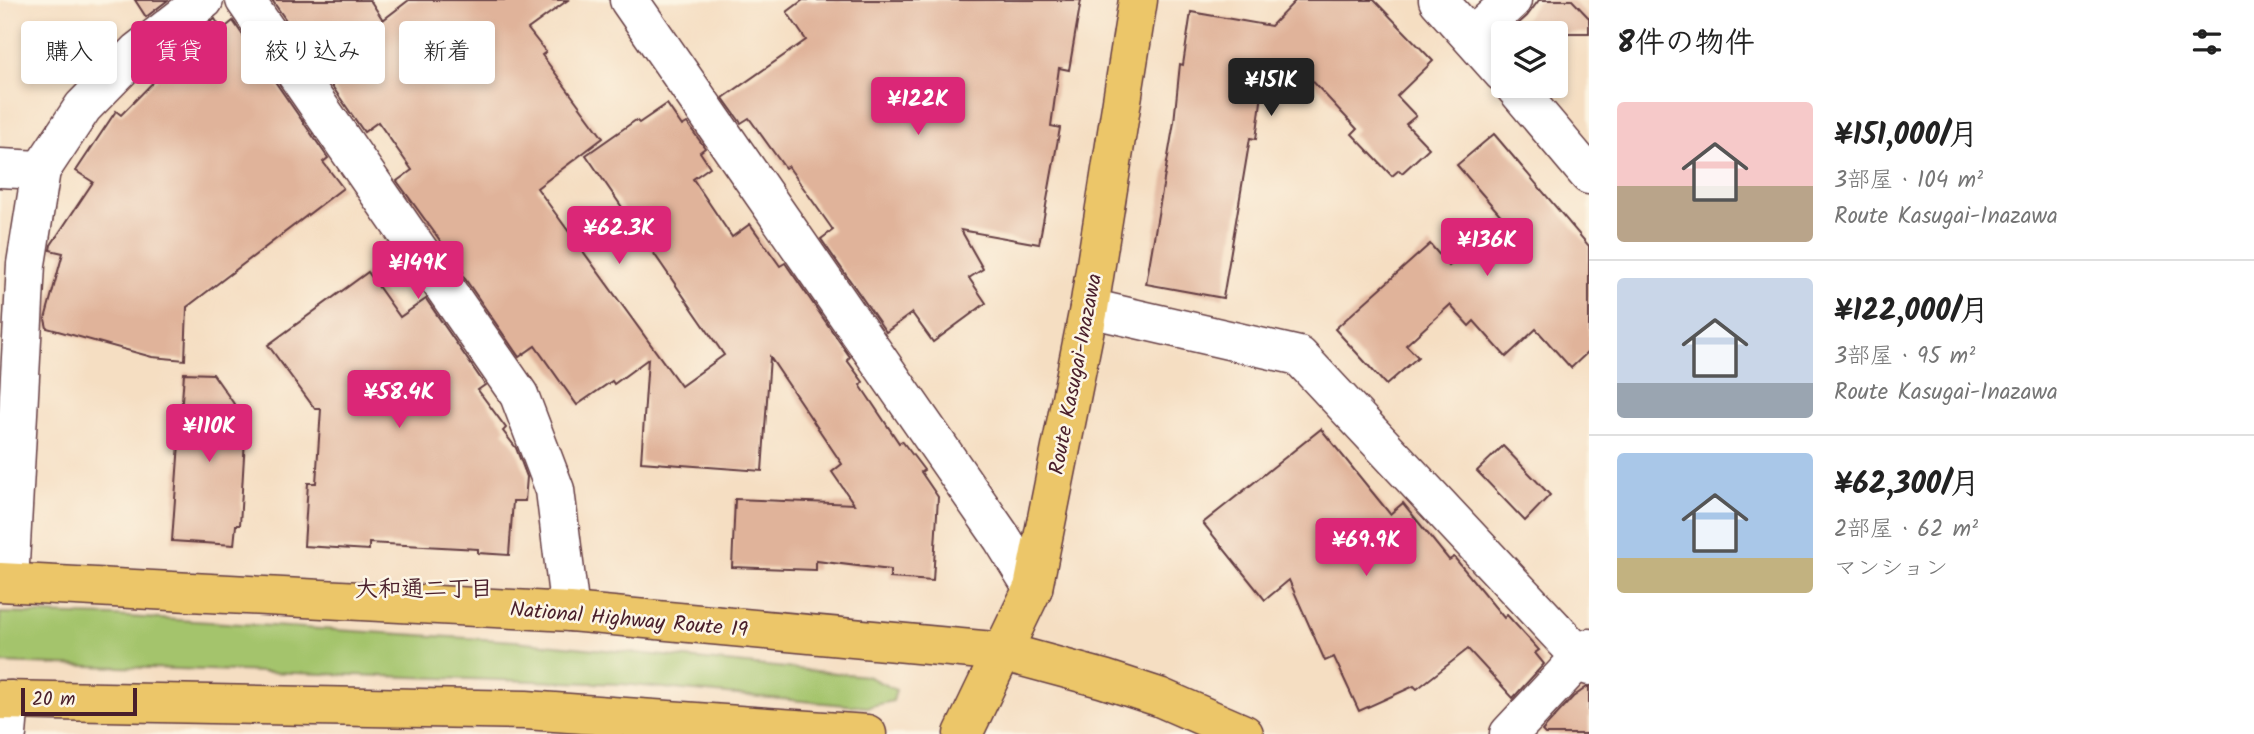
<!DOCTYPE html>
<html lang="ja">
<head>
<meta charset="utf-8">
<style>
	:root { --surface:#fff; --page:#f6f6f6; --text:#222; --muted:#767676; --line:#e0e0e0; --accent:#db2777 }
	body { margin:0; font-family:Kalam,"Klee One",sans-serif; background:var(--page); color:var(--text); height:100vh; display:flex; flex-direction:column; font-size:26px; white-space:nowrap }
	* { box-sizing:border-box; margin:0 }
	p { font-size:23px; color:var(--muted) }
	.icon { flex:none; width:38px; height:38px; fill:none; stroke:currentColor; stroke-width:2; stroke-linecap:round; stroke-linejoin:round }
	.map { position:relative; flex:1; overflow:hidden }
	.side { display:flex; flex-direction:column; background:var(--surface); width:665px }
	.side>* { flex:none }
	.top-card { position:absolute; left:21px; top:21px; width:665px; height:63px; display:flex; gap:14px }
	.tools { position:absolute; left:1491px; top:21px; display:grid; gap:14px }
	.tools a { display:grid; place-items:center; width:77px; height:77px; border-radius:7px; background:var(--surface); box-shadow:0 4px 10px #0003; font-size:35px }
	.scale { position:absolute; left:21px; bottom:18px; width:116px; box-sizing:border-box; padding-left:7px; border:4px solid #4a1f2b; border-top:0; font-size:19px; line-height:24px; white-space:nowrap; color:#4a1f2b; -webkit-text-stroke:5px #fcf5e5; paint-order:stroke }
	.price { position:absolute; translate:-50% -60px; padding:0 16px; border-radius:7px; background:var(--accent); color:#fff; font-size:23px; line-height:46px; filter:drop-shadow(0 2px 4px #0008) }
	.price::after { content:''; position:absolute; left:50%; top:42px; width:21px; height:16px; margin-left:-10px; background:inherit; clip-path:polygon(0 0,100% 0,50% 100%) }
	.price.active { background:#222; color:#fff }
	ul { padding:0; list-style:none }
	li { display:flex; align-items:center; gap:21px; height:175px; padding:0 28px }
	li+li { border-top:2px solid var(--line) }
	li span { display:grid; place-items:center; flex:none; width:196px; height:140px; border-radius:7px; color:#555 }
	li>.icon { margin-inline-start:auto }
	span .icon { width:84px; height:84px; fill:#fffc; stroke-width:1 }
	li b { font-size:30px }
	h2 { display:flex; justify-content:space-between; align-items:center; height:84px; padding:0 28px; font-size:30px }
	.tag { padding:0 24px; border-radius:7px; background:var(--surface); box-shadow:0 4px 10px #0003; font-size:24px; line-height:63px }
	.tag.active { background:var(--accent); color:#fff }
	main { display:flex; flex:1; min-height:0 }
	.map>svg:first-child { display:block }
	.green { fill:#a4c46c; stroke:#77724c; stroke-width:2 }
	.building { fill:#e0b39a }
	.lines { fill:none; stroke-linecap:round; stroke-linejoin:round }
	.minor-casing { stroke:#643c42; stroke-width:41 }
	.primary-casing { stroke:#643c42; stroke-width:41 }
	.trunk-casing { stroke:#643c42; stroke-width:41 }
	.minor { stroke:#fff; stroke-width:38 }
	.primary { stroke:#ecc669; stroke-width:38 }
	.trunk { stroke:#ecc669; stroke-width:38 }
	.labels { text-anchor:middle; stroke-width:5; stroke-linejoin:round; paint-order:stroke }
	.street-label { font-size:21px; fill:#4a1f2b; stroke:#fcf5e5 }
	.neighbourhood-label { font-size:23px; font-weight:bold; fill:#4a1f2b; stroke:#fcf5e5 }
</style>
</head>
<body>
<main>
<div class="map">
<svg width="1589" height="734" viewBox="0 0 1589 734">
	<rect width="100%" height="100%" fill="#fcf5e5"/>
	<filter id="ink" filterUnits="userSpaceOnUse"><feTurbulence type="fractalNoise" baseFrequency=".0143" numOctaves="2"/><feDisplacementMap in="SourceGraphic" scale="14" xChannelSelector="R" yChannelSelector="G"/><feConvolveMatrix kernelMatrix="1 2 1 2 8 2 1 2 1" color-interpolation-filters="sRGB"/></filter>
	<filter id="wash" filterUnits="userSpaceOnUse"><feTurbulence type="fractalNoise" baseFrequency=".00686" numOctaves="4" result="noise"/><feDisplacementMap in="SourceGraphic" scale="28" xChannelSelector="R" yChannelSelector="G"/><feGaussianBlur stdDeviation="1.57" result="paint"/><feColorMatrix in="noise" values="0 0 0 0 0 0 0 0 0 0 0 0 0 0 0 0 0 1.4 0 .05"/><feComposite in="paint" operator="in"/></filter>
	<g filter="url(#wash)">
		<rect width="100%" height="100%" fill="#f5dec2"/>
		<polygon class="green" points="0,613 112,616 515,641 867,676 896,690 893,701 867,707 621,684 0,663"/>
		<g id="blocks">
			<g class="building">
				<polygon points="135,0 168,0 146,17"/>
				<polygon points="272,0 370,0 383,20 409,0 568,0 528,29 546,52 542,55 603,138 537,188 681,386 724,355 586,155 636,120 639,123 667,104 682,126 687,123 705,148 700,152 710,167 693,179 732,237 750,224 780,266 785,263 850,357 847,360 863,382 860,385 899,443 902,441 924,470 921,472 938,497 933,581 890,578 890,570 816,561 816,570 732,567 735,499 854,504 832,472 842,464 770,357 762,471 641,462 648,359 614,384 612,381 577,405 535,346 519,357 461,273 463,272 397,181 412,170 378,122 364,132"/>
				<polygon points="803,0 1081,0 1069,70 1059,68 1051,126 1060,128 1039,244 961,230 983,269 969,278 986,303 933,342 912,313 886,332 821,239 833,230 788,166 785,168 749,118 741,123 723,98 806,40 787,12"/>
				<polygon points="1296,0 1374,0 1433,61 1397,96 1416,116 1406,124 1429,148 1402,173 1399,170 1392,176 1352,134 1357,129 1295,62 1278,81 1264,79 1256,139 1250,138 1223,298 1146,284 1174,122 1180,64 1183,65 1191,12 1271,26"/>
				<polygon points="1539,0 1572,0 1589,18 1589,33 1508,33 1527,16"/>
				<polygon points="215,19 222,30 233,21 328,158 323,162 343,188 187,307 185,360 152,357 47,328 45,319 63,253 50,250 51,245 93,182 76,171 116,111 121,115 174,61 170,54"/>
				<polygon points="1494,134 1589,246 1589,351 1571,368 1536,329 1506,357 1474,321 1469,326 1450,305 1406,345 1418,357 1386,385 1335,329 1430,244 1449,266 1503,218 1457,165"/>
				<polygon points="368,272 400,317 426,299 485,385 478,390 506,428 503,431 516,448 527,477 525,501 513,501 509,555 478,553 478,549 369,543 369,550 304,546 308,483 316,483 321,409 315,409 268,345"/>
				<polygon points="184,373 213,374 246,421 240,525 236,525 234,545 172,541"/>
				<polygon points="1321,429 1390,514 1403,503 1449,560 1454,557 1504,618 1507,615 1539,650 1535,653 1544,664 1513,698 1468,649 1417,689 1414,686 1359,711 1334,657 1325,661 1289,580 1265,600 1203,523"/>
				<polygon points="1503,446 1550,495 1525,521 1477,471"/>
				<polygon points="1587,687 1589,687 1589,734 1545,734 1542,731 1573,697"/>
			</g>
		</g>
	</g>
	<g filter="url(#ink)">
		<use href="#blocks" fill-opacity="0" stroke="#643c42" stroke-width="2"/>
		<g class="lines">
			<g class="minor-casing">
				<g id="minor">
					<polyline points="245,0 519,395 555,490 570,612"/>
					<polyline points="629,0 1002,538 1033,588"/>
					<polyline points="1438,0 1503,73"/>
					<polyline points="1473,36 1512,0"/>
					<polyline points="1514,86 1589,175"/>
					<polyline points="0,168 41,170"/>
					<polyline points="1089,308 1299,356 1589,666"/>
					<polyline points="9,582 26,264 41,170 83,107 137,52 204,0"/>
					<polyline points="7,734 10,700"/>
					<polyline points="1509,734 1589,648"/>
				</g>
			</g>
			<g class="primary-casing">
				<polyline id="primary" points="963,734 1033,588 1089,308 1138,0"/>
			</g>
			<g class="trunk-casing">
				<g id="trunk">
					<polyline points="0,582 570,612 1004,652 1104,679 1159,697 1244,734"/>
					<polyline points="0,700 526,710 867,734"/>
				</g>
			</g>
			<use href="#minor" class="minor"/>
			<use href="#primary" class="primary"/>
			<use href="#trunk" class="trunk"/>
		</g>
	</g>
	<g class="labels">
		<g class="street-label">
			<text transform="translate(1075 374) rotate(-79)" y="7">Route Kasugai-Inazawa</text>
			<text transform="translate(629 619) rotate(5)" y="7">National Highway Route 19</text>
		</g>
		<g class="neighbourhood-label">
			<text x="424" y="596">大和通二丁目</text>
		</g>
	</g>
</svg>
<div class="tools">
<a><svg class="icon" aria-label="layers" viewBox="0 0 24 24"><path d="M12 4l9 5-9 5-9-5zM3 14l9 5 9-5"/></svg></a>
</div>
<div class="scale">20 m</div>
<b class="price active" style="left:1271px;top:118px">¥151K</b>
<b class="price" style="left:918px;top:137px">¥122K</b>
<b class="price" style="left:619px;top:266px">¥62.3K</b>
<b class="price" style="left:1487px;top:278px">¥136K</b>
<b class="price" style="left:418px;top:301px">¥149K</b>
<b class="price" style="left:399px;top:430px">¥58.4K</b>
<b class="price" style="left:209px;top:464px">¥110K</b>
<b class="price" style="left:1366px;top:578px">¥69.9K</b>
<div class="top-card">
<a class="tag">購入</a>
<a class="tag active">賃貸</a>
<a class="tag">絞り込み</a>
<a class="tag">新着</a>
</div>
</div>
<section class="side">
<h2>8件の物件<svg class="icon" aria-label="filters" viewBox="0 0 24 24"><path d="M4 7h16M4 17h16"/><circle cx="9" cy="7" r="2"/><circle cx="15" cy="17" r="2"/></svg></h2>
<ul>
<li><span style="background:linear-gradient(#f6c9c9 60%,#b9a48a 0)"><svg class="icon" aria-label="home" viewBox="0 0 24 24"><path d="M3 11l9-7 9 7M6 9v11h12V9"/></svg></span><div><b>¥151,000/月</b><p>3部屋 · 104 m²</p><p>Route Kasugai-Inazawa</p></div></li>
<li><span style="background:linear-gradient(#c9d6e8 75%,#9aa5b1 0)"><svg class="icon" aria-label="home" viewBox="0 0 24 24"><path d="M3 11l9-7 9 7M6 9v11h12V9"/></svg></span><div><b>¥122,000/月</b><p>3部屋 · 95 m²</p><p>Route Kasugai-Inazawa</p></div></li>
<li><span style="background:linear-gradient(#a9c7e8 75%,#c2b280 0)"><svg class="icon" aria-label="home" viewBox="0 0 24 24"><path d="M3 11l9-7 9 7M6 9v11h12V9"/></svg></span><div><b>¥62,300/月</b><p>2部屋 · 62 m²</p><p>マンション</p></div></li>
</ul>
</section>
</main>
</body>
</html>
